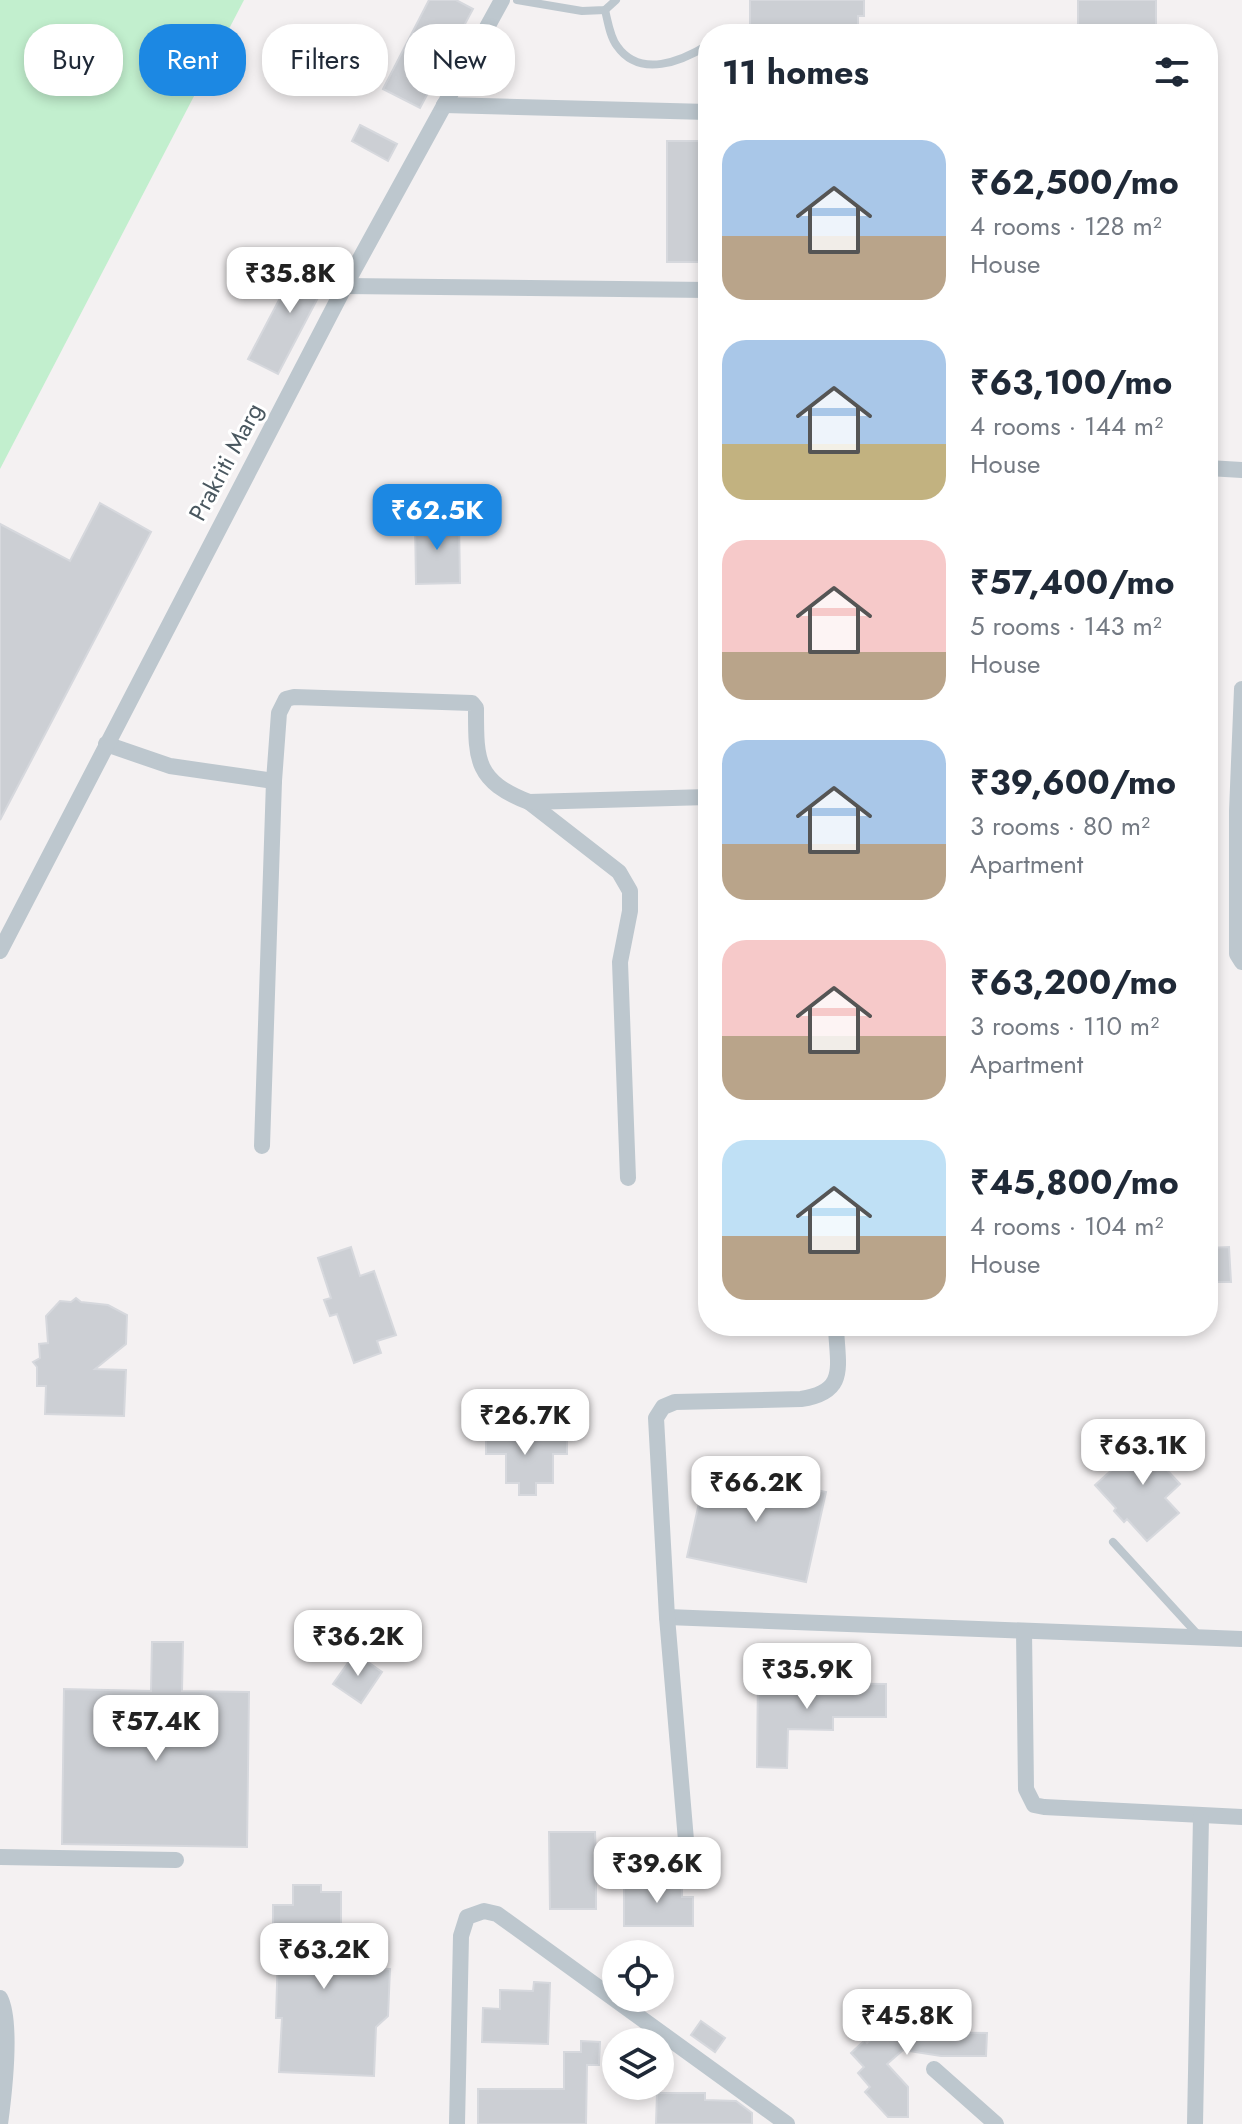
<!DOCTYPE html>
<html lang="en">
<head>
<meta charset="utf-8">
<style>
	:root { --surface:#fff; --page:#f2f2f3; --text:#1f2937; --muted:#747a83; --accent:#1c88e3 }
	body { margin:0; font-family:Jost,sans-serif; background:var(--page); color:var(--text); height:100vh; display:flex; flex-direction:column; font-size:30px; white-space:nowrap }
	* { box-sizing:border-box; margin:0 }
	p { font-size:26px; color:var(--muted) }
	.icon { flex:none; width:44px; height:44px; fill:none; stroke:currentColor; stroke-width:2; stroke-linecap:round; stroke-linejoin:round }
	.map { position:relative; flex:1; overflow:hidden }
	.sheet { position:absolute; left:698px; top:24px; width:520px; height:1312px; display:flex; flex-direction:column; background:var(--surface); border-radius:32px; box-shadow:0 4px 12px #0003 }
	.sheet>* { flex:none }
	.hud { position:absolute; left:24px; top:24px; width:554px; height:72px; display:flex; gap:16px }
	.buttons { position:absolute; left:602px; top:1940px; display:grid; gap:16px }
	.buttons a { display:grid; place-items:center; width:72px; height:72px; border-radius:50%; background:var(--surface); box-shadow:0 4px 12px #0003; font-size:40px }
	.price { position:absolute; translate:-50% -68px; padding:0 18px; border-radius:16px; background:#fff; color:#222; font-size:26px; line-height:52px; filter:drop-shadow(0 2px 4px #0008) }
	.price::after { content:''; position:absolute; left:50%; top:48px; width:24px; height:18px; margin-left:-12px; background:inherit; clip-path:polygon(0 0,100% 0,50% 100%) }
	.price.selected { background:var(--accent); color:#fff }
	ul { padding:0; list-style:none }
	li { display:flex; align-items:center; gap:24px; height:200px; padding:0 24px }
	li span { display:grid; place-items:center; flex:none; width:224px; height:160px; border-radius:24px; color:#555 }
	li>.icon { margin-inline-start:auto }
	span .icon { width:96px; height:96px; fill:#fffc; stroke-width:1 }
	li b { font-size:34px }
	h2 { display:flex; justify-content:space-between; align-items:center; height:96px; padding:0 24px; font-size:34px }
	.tag { padding:0 28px; border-radius:32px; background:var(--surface); box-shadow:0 4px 12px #0003; font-size:28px; line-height:72px }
	.tag.selected { background:var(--accent); color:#fff }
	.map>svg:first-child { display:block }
	.green { fill:#c2efce }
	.building { fill:#cccfd4; stroke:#d6d8dd; stroke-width:2 }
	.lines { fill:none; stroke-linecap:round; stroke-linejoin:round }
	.service { stroke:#bdc7ce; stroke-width:8 }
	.minor { stroke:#bdc7ce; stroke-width:16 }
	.labels { text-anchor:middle; stroke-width:6; stroke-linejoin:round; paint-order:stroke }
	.street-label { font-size:24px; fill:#49575f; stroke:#fff }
</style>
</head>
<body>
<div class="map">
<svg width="1242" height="2124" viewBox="0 0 1242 2124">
	<rect width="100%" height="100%" fill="#f4f1f2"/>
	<polygon class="green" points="0,0 244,0 0,469"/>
	<g class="building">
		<polygon points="429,0 456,0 473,9 420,108 383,89"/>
		<polygon points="750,0 864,0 864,16 858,16 858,29 853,29 853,34 783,34 783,30 750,31"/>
		<polygon points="1078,0 1156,0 1156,25 1078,26"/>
		<polygon points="360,125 397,144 388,161 352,141"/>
		<rect x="667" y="141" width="41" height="121"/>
		<polygon points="302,256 332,271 278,374 248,359"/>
		<polygon points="100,503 151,532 0,820 0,524 70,561"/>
		<polygon points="415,520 459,520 460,583 416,584"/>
		<polygon points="351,1247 360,1276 374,1271 396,1335 377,1341 381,1353 354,1363 337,1314 330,1316 324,1300 331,1298 318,1258"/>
		<polygon points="1229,1247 1231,1282 1208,1282 1208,1248"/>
		<polygon points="76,1298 81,1302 108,1305 127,1315 126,1344 95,1369 126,1370 124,1416 45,1414 46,1386 37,1386 37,1367 33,1362 40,1358 39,1344 48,1343 46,1316 60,1301 71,1302"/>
		<polygon points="486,1424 505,1424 505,1438 567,1438 567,1454 553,1454 553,1483 536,1483 536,1495 519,1495 519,1483 506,1483 506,1454 486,1454"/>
		<polygon points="1154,1432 1177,1458 1165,1468 1180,1484 1165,1498 1179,1513 1147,1541 1127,1519 1124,1522 1114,1511 1116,1508 1095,1485"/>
		<polygon points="707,1467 826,1492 806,1582 687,1557"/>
		<polygon points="152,1642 183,1642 182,1691 249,1692 247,1847 62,1844 64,1689 151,1691"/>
		<polygon points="355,1653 382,1672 361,1703 333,1684"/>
		<polygon points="758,1672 786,1672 786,1683 886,1684 886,1717 833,1717 833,1730 788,1729 787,1768 757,1767"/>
		<polygon points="549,1832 595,1832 596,1858 615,1858 616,1876 596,1877 596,1909 550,1909"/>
		<polygon points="624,1882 682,1883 682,1897 693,1897 693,1926 624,1926"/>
		<polygon points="293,1885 321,1885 321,1892 341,1892 341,1968 390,1969 388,2016 376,2027 374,2076 279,2072 282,2018 276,2018 278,1952 273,1952 273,1905 293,1905"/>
		<polygon points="534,1982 550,1983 548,2044 482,2042 483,2008 500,2009 500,1990 533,1991"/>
		<polygon points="890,2011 922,2014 920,2032 987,2033 986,2056 941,2056 903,2050 887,2064 908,2087 908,2117 888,2117 865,2092 870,2087 858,2073 864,2067 851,2053 865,2040 867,2043 889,2024"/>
		<polygon points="701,2021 725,2038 715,2052 691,2035"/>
		<polygon points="581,2041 600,2042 599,2065 587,2065 586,2124 478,2124 478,2089 564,2089 564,2052 581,2052"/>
		<polygon points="657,2093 705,2093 705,2100 736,2101 752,2113 752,2124 656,2124"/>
	</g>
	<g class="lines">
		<g class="service">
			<polyline points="517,0 582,11 605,10 616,0"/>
			<path d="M605 10C608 22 610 37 617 46 640 79 682 61 708 45"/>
			<polyline points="1113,1542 1200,1637"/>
		</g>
		<g class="minor">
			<polyline points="444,105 708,112"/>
			<polyline points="345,286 708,290"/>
			<polyline points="1208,468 1242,470"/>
			<polyline points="1242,689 1237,811 1237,954 1242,962"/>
			<polyline points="106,744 170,766 274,781"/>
			<polyline points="529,802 619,872 630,891 630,911 620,962 628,1178"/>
			<polyline points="0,951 345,286 502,0"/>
			<path d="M262 1146 274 781 279 713 286 699 294 697 472 703 476 708C476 760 475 781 529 802L708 797"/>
			<polyline points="667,1617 1242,1639"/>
			<polyline points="1024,1631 1026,1789 1034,1805 1044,1807 1242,1817"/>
			<path d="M687 1852 667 1617 656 1418 663 1407 675 1402 801 1399C849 1392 837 1365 836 1326"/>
			<polyline points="0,1857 176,1860"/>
			<path d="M0 1998C13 2023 4 2094 0 2124"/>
			<polyline points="934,2069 996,2124"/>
			<polyline points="457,2124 461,1936 467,1917 484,1911 497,1914 787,2124"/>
			<polyline points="1195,2124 1201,1817"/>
		</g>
	</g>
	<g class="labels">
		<g class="street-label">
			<text transform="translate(226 462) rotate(-62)" y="8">Prakriti Marg</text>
		</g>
	</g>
</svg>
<div class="buttons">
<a><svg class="icon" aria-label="locate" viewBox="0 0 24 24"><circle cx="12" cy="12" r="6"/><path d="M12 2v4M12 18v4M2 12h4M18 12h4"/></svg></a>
<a><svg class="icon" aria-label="layers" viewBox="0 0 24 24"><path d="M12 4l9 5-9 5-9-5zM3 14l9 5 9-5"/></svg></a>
</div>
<b class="price" style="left:290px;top:315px">₹35.8K</b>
<b class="price selected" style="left:437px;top:552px">₹62.5K</b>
<b class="price" style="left:525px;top:1457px">₹26.7K</b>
<b class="price" style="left:1143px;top:1487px">₹63.1K</b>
<b class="price" style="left:756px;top:1524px">₹66.2K</b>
<b class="price" style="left:358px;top:1678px">₹36.2K</b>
<b class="price" style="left:807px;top:1711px">₹35.9K</b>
<b class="price" style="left:156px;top:1763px">₹57.4K</b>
<b class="price" style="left:657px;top:1905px">₹39.6K</b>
<b class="price" style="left:324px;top:1991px">₹63.2K</b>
<b class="price" style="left:907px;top:2057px">₹45.8K</b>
<div class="hud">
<a class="tag">Buy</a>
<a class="tag selected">Rent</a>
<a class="tag">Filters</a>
<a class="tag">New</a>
</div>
<section class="sheet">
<h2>11 homes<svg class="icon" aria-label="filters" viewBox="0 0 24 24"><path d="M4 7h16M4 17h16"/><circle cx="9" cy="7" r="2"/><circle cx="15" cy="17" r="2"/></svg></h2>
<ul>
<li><span style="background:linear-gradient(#a9c7e8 60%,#b9a48a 0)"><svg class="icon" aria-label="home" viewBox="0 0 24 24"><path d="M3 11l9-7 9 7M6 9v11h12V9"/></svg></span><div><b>₹62,500/mo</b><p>4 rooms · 128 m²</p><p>House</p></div></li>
<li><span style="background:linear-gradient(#a9c7e8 65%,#c2b280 0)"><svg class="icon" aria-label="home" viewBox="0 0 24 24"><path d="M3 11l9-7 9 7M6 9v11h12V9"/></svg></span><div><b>₹63,100/mo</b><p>4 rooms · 144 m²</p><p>House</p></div></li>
<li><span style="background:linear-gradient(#f6c9c9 70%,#b9a48a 0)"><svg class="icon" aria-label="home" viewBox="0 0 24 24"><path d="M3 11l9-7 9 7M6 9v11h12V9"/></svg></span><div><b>₹57,400/mo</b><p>5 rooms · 143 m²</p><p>House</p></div></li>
<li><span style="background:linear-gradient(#a9c7e8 65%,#b9a48a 0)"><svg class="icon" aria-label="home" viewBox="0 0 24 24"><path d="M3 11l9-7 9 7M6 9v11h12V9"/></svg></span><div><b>₹39,600/mo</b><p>3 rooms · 80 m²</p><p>Apartment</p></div></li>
<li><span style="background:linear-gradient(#f6c9c9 60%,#b9a48a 0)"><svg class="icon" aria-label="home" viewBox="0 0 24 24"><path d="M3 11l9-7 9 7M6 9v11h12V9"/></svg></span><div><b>₹63,200/mo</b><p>3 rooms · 110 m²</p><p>Apartment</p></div></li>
<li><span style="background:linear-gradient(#bfe0f5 60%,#b9a48a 0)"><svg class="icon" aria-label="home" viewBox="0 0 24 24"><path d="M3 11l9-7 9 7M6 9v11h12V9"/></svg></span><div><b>₹45,800/mo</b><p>4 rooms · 104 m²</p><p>House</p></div></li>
</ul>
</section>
</div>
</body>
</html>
